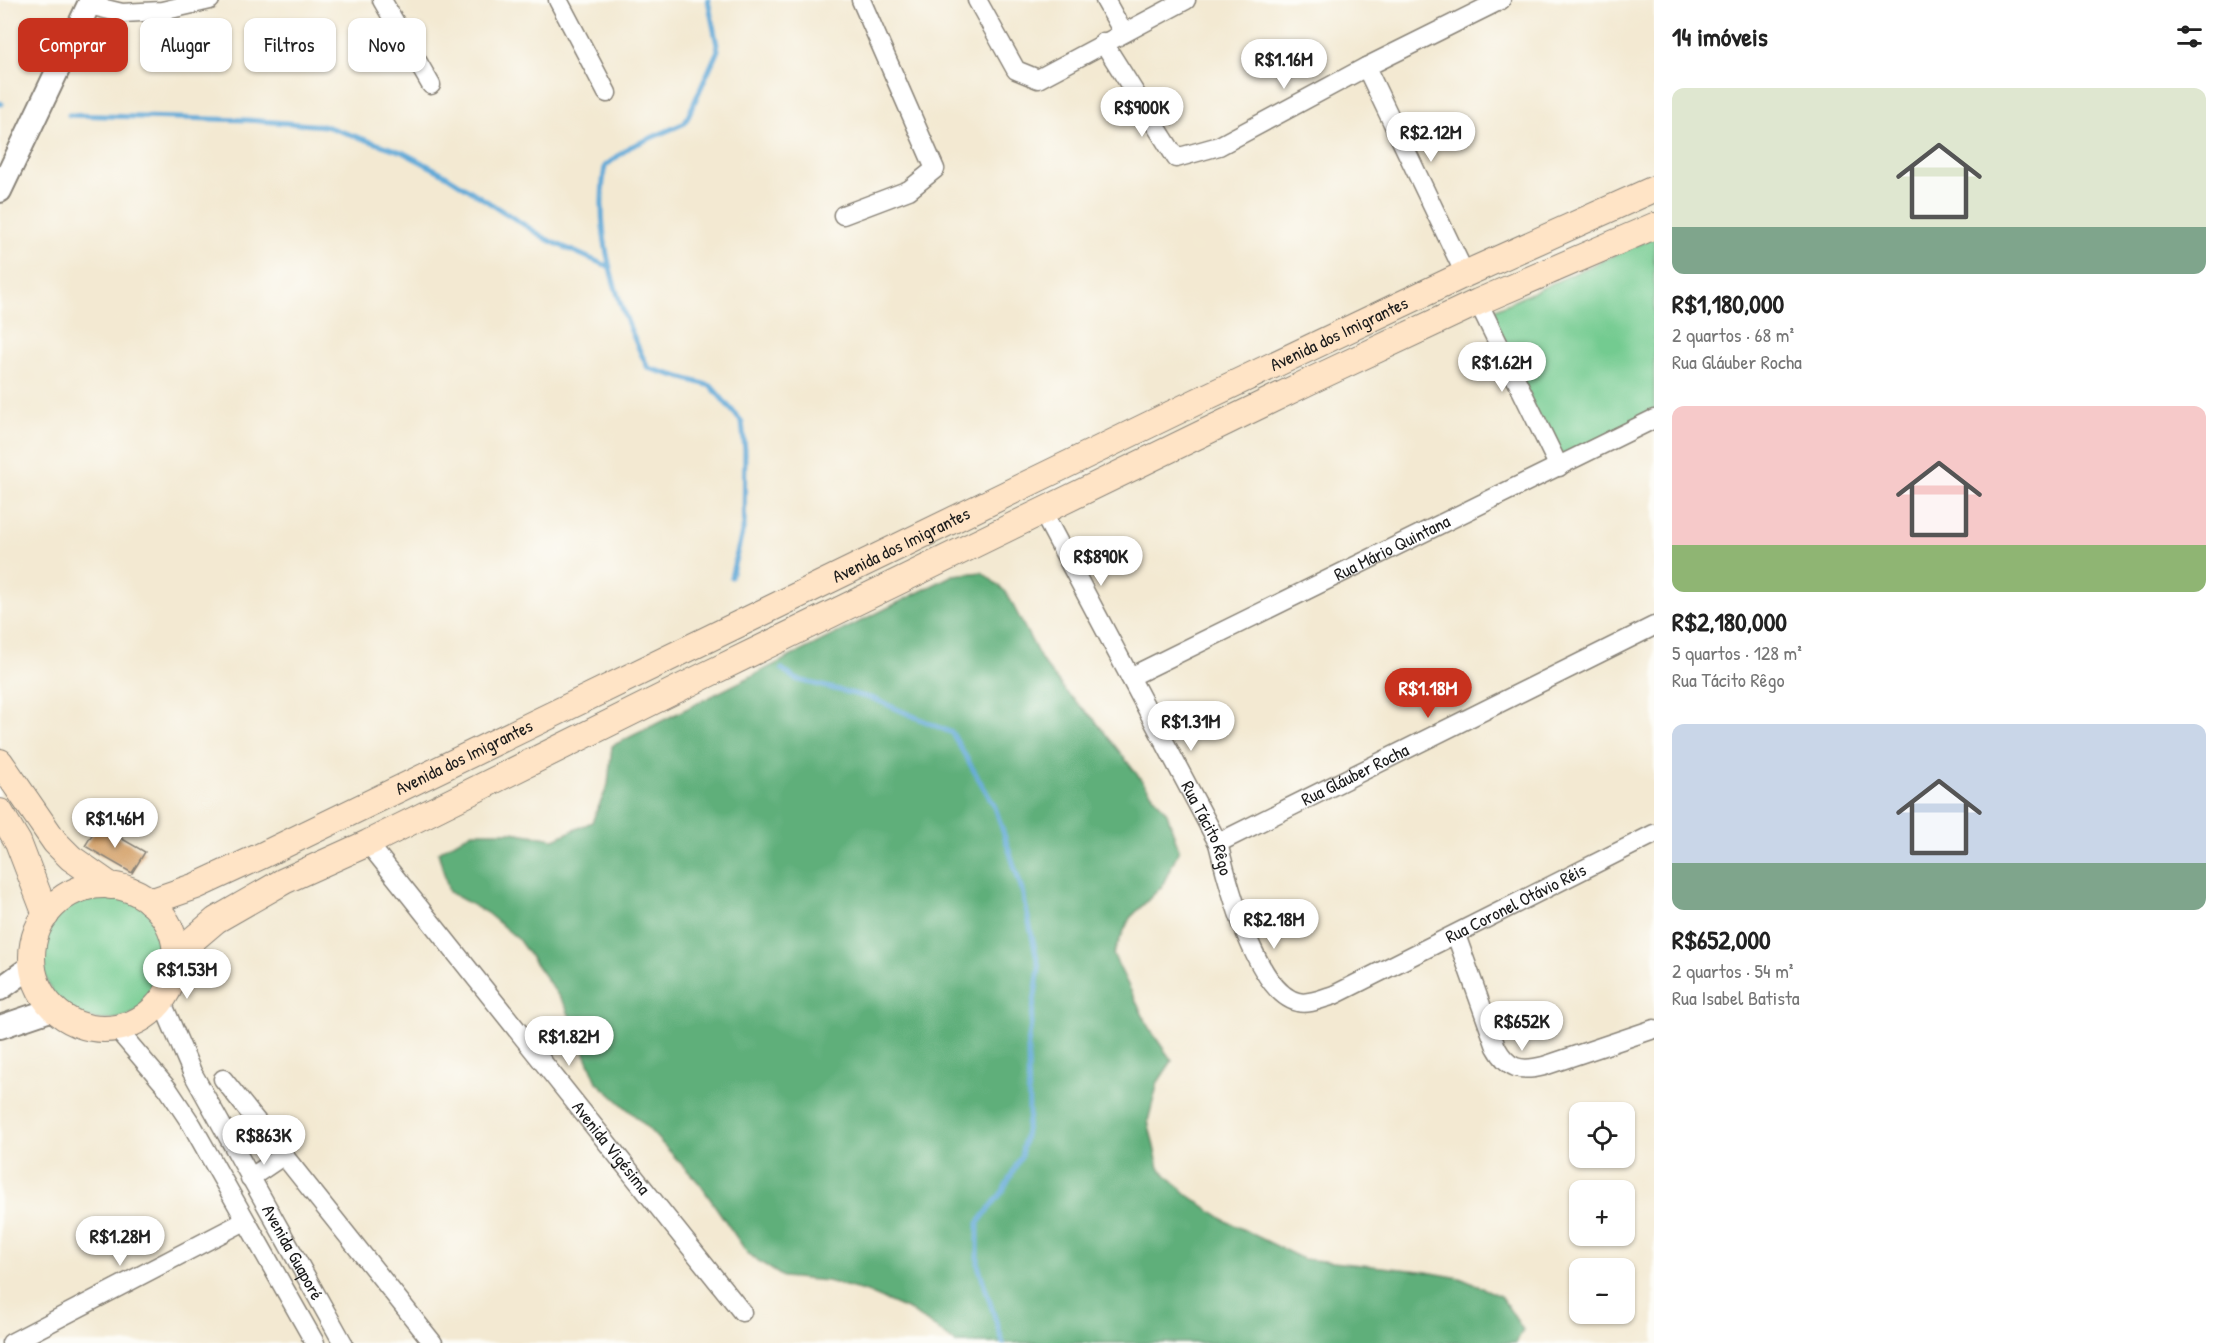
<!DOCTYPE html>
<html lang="pt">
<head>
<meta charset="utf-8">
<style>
	:root { --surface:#fff; --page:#f6f6f6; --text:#222; --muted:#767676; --accent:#c8321e }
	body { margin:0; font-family:"Patrick Hand",sans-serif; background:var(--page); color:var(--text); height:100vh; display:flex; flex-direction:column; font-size:22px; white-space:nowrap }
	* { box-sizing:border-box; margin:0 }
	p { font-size:20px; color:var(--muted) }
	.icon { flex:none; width:33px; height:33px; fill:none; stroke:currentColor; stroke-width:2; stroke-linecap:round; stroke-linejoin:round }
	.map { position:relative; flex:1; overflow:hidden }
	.side { display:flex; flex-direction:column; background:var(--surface); width:570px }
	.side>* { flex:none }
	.banner { position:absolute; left:18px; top:18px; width:570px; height:54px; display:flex; gap:12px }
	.fabs { position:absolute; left:1569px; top:1102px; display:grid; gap:12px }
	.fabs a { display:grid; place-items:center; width:66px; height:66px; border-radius:12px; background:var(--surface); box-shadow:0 2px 4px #0004; font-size:30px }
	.price { position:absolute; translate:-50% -51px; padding:0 14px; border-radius:21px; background:#fff; color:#222; font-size:20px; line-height:39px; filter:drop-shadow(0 2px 3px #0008) }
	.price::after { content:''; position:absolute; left:50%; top:36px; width:18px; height:14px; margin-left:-9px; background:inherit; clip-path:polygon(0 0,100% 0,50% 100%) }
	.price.active { background:var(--accent); color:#fff }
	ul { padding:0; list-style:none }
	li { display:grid; align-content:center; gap:12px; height:318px; padding:0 18px }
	li span { display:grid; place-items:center; height:186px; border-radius:12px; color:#555 }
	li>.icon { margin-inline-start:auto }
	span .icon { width:108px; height:108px; fill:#fffc; stroke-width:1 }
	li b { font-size:26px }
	h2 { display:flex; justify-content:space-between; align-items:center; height:72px; padding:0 18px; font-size:26px }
	.chip { padding:0 21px; border-radius:12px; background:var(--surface); box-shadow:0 2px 4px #0004; font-size:21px; line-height:54px }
	.chip.active { background:var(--accent); color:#fff }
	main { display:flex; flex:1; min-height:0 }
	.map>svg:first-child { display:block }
	.green { fill:#73cb90; stroke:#487456; stroke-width:1.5 }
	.forest { fill:#5eaf7a; stroke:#3d664b; stroke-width:1.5 }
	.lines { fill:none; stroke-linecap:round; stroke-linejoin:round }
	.stream { stroke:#60a9d7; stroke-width:5 }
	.building { fill:#d4a169 }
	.minor-casing { stroke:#888277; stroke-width:21 }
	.tertiary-casing { stroke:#888277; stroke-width:26 }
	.secondary-casing { stroke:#888277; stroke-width:28 }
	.minor { stroke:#fff; stroke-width:18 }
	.tertiary { stroke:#fff; stroke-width:22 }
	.secondary { stroke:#ffe4c6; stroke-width:26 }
	.labels { text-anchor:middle; stroke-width:5; stroke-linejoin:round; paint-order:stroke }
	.street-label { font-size:18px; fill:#1c1c1c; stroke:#fdfcf7 }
</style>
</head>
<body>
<main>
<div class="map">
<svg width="1654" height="1343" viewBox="0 0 1654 1343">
	<rect width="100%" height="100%" fill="#fdfcf7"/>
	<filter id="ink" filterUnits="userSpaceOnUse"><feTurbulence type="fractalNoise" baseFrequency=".0167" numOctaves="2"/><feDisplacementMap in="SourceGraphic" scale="12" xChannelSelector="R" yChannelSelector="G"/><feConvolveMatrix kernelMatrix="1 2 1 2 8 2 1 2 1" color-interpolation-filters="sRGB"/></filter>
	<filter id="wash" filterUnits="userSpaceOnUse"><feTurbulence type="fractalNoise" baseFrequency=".008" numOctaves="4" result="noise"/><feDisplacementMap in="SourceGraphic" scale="24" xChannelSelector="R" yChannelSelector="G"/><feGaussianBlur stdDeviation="1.35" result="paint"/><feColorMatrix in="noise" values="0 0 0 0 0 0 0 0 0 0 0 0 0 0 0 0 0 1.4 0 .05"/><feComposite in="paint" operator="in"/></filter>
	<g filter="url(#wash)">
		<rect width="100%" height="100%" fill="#f3e9d2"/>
		<g class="green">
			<polygon points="1654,237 1654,415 1559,463 1485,314"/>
			<circle cx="105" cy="957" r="63"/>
		</g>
		<polygon class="forest" points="982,572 1006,592 1042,661 1066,692 1094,719 1167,813 1179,850 1162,886 1130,918 1113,954 1149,1028 1172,1061 1158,1082 1148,1121 1159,1168 1188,1195 1226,1221 1303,1259 1421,1271 1460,1278 1501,1296 1523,1330 1516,1343 956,1343 911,1311 867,1292 827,1281 783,1277 748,1254 700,1184 643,1123 597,1082 565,1005 518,939 487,913 449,892 438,852 472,832 512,832 554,839 592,822 608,785 612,746 953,575"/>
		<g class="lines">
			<g class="stream">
				<path d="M708 0 718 50 685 123 630 147 605 166C593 236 617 305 648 368L711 386 742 422 745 450 744 525 731 577"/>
				<polyline points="0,103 2,104"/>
				<polyline points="69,115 248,120 325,126 402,152 444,174 548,240 607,266"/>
				<polyline points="782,669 795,679 874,699 952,733 995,807 1022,890 1039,968 1028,1045 1029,1116 1021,1156 1003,1191 978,1223 978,1265 1003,1343"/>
			</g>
		</g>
		<g id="blocks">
			<polygon class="building" points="98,825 145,852 132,873 85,846"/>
		</g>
	</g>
	<g filter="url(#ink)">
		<use href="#blocks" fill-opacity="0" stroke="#888277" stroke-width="1.5"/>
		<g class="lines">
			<g class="minor-casing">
				<g id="minor">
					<polyline points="382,0 431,85"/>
					<polyline points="558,0 607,93"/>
					<polyline points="977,0 1016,70 1038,79 1186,0"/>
					<polyline points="1105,0 1123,32"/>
					<polyline points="89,5 122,13 162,11 210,0"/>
					<polyline points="1103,42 1176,158 1219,146 1366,67 1501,0"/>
					<polyline points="1366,67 1465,274"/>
					<polyline points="843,215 909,190 935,169 861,0"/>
					<polyline points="1478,302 1559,467"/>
					<path id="s1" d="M1042 511 1218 843C1227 880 1256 993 1298 1002 1309 1005 1323 998 1334 995L1654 834"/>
					<path id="s2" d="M1130 677 1654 419"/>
					<path id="s3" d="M368 843 742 1312"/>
					<path id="s4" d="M1218 843 1654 626"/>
					<path d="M1456 935 1496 1047C1508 1069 1520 1072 1544 1066L1654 1029"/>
					<path id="s5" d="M161 1000 192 1072 343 1343"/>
					<polyline points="116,1028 168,1089 192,1125 315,1343"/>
					<polyline points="223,1079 433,1343"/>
					<polyline points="250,1178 284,1155"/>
					<polyline points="11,1343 245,1221"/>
				</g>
			</g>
			<g class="tertiary-casing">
				<g id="tertiary">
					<polyline points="0,191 91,0"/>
					<polyline points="0,989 32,966"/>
					<polyline points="0,1027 53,1009"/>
				</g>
			</g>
			<g class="secondary-casing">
				<g id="secondary">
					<polyline points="0,762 55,842 71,858 111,886"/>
					<polyline points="0,812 18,842 46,915"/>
					<circle cx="104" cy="957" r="72"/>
					<path id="s6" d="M150 902 196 886 263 855 1198 401 1465 274 1654 189"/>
					<polyline points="176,954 216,920 284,881 368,843 704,676 1308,382 1478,302 1654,226"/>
				</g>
			</g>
			<use href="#minor" class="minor"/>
			<use href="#tertiary" class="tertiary"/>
			<use href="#secondary" class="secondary"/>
		</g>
	</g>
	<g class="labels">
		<g class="street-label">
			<text dy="6" stroke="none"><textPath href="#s6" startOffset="1318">Avenida dos Imigrantes</textPath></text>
			<text dy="6" stroke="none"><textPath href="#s6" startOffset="832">Avenida dos Imigrantes</textPath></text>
			<text dy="6" stroke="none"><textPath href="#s2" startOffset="292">Rua Mário Quintana</textPath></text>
			<text dy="6" stroke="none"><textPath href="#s6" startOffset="346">Avenida dos Imigrantes</textPath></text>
			<text dy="6" stroke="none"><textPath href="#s4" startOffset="153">Rua Gláuber Rocha</textPath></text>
			<text dy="6" stroke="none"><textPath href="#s1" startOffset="358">Rua Tácito Rêgo</textPath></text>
			<text dy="6" stroke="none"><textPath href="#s1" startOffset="800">Rua Coronel Otávio Réis</textPath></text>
			<text dy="6" stroke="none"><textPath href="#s3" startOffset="390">Avenida Vigésima</textPath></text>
			<text dy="6" stroke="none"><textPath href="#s5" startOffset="285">Avenida Guaporé</textPath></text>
		</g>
	</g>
</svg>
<div class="fabs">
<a><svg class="icon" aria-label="locate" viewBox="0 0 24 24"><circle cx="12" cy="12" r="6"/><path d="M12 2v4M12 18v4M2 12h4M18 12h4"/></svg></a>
<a>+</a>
<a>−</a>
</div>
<b class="price" style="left:1284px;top:90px">R$1.16M</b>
<b class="price" style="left:1142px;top:138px">R$900K</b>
<b class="price" style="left:1431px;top:163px">R$2.12M</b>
<b class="price" style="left:1502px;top:393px">R$1.62M</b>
<b class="price" style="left:1101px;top:587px">R$890K</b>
<b class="price active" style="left:1428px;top:719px">R$1.18M</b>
<b class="price" style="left:1191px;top:752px">R$1.31M</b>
<b class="price" style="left:115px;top:849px">R$1.46M</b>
<b class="price" style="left:1274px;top:950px">R$2.18M</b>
<b class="price" style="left:187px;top:1000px">R$1.53M</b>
<b class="price" style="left:1522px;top:1052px">R$652K</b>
<b class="price" style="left:569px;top:1067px">R$1.82M</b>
<b class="price" style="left:264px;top:1166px">R$863K</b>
<b class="price" style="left:120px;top:1267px">R$1.28M</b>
<div class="banner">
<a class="chip active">Comprar</a>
<a class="chip">Alugar</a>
<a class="chip">Filtros</a>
<a class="chip">Novo</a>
</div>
</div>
<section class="side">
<h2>14 imóveis<svg class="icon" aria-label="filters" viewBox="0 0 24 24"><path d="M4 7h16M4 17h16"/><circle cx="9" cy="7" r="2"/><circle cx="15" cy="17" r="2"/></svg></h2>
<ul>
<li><span style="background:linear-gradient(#dfe7d0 75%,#7fa58c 0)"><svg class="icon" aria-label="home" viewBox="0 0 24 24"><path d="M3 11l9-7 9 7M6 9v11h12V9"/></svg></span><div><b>R$1,180,000</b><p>2 quartos · 68 m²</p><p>Rua Gláuber Rocha</p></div></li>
<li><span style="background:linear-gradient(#f6c9c9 75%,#8fb573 0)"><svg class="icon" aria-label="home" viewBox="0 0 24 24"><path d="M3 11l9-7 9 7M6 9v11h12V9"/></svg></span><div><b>R$2,180,000</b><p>5 quartos · 128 m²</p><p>Rua Tácito Rêgo</p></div></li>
<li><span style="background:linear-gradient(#c9d6e8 75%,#7fa58c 0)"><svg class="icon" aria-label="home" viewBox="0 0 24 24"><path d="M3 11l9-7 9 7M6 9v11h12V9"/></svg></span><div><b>R$652,000</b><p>2 quartos · 54 m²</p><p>Rua Isabel Batista</p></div></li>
</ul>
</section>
</main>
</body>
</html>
